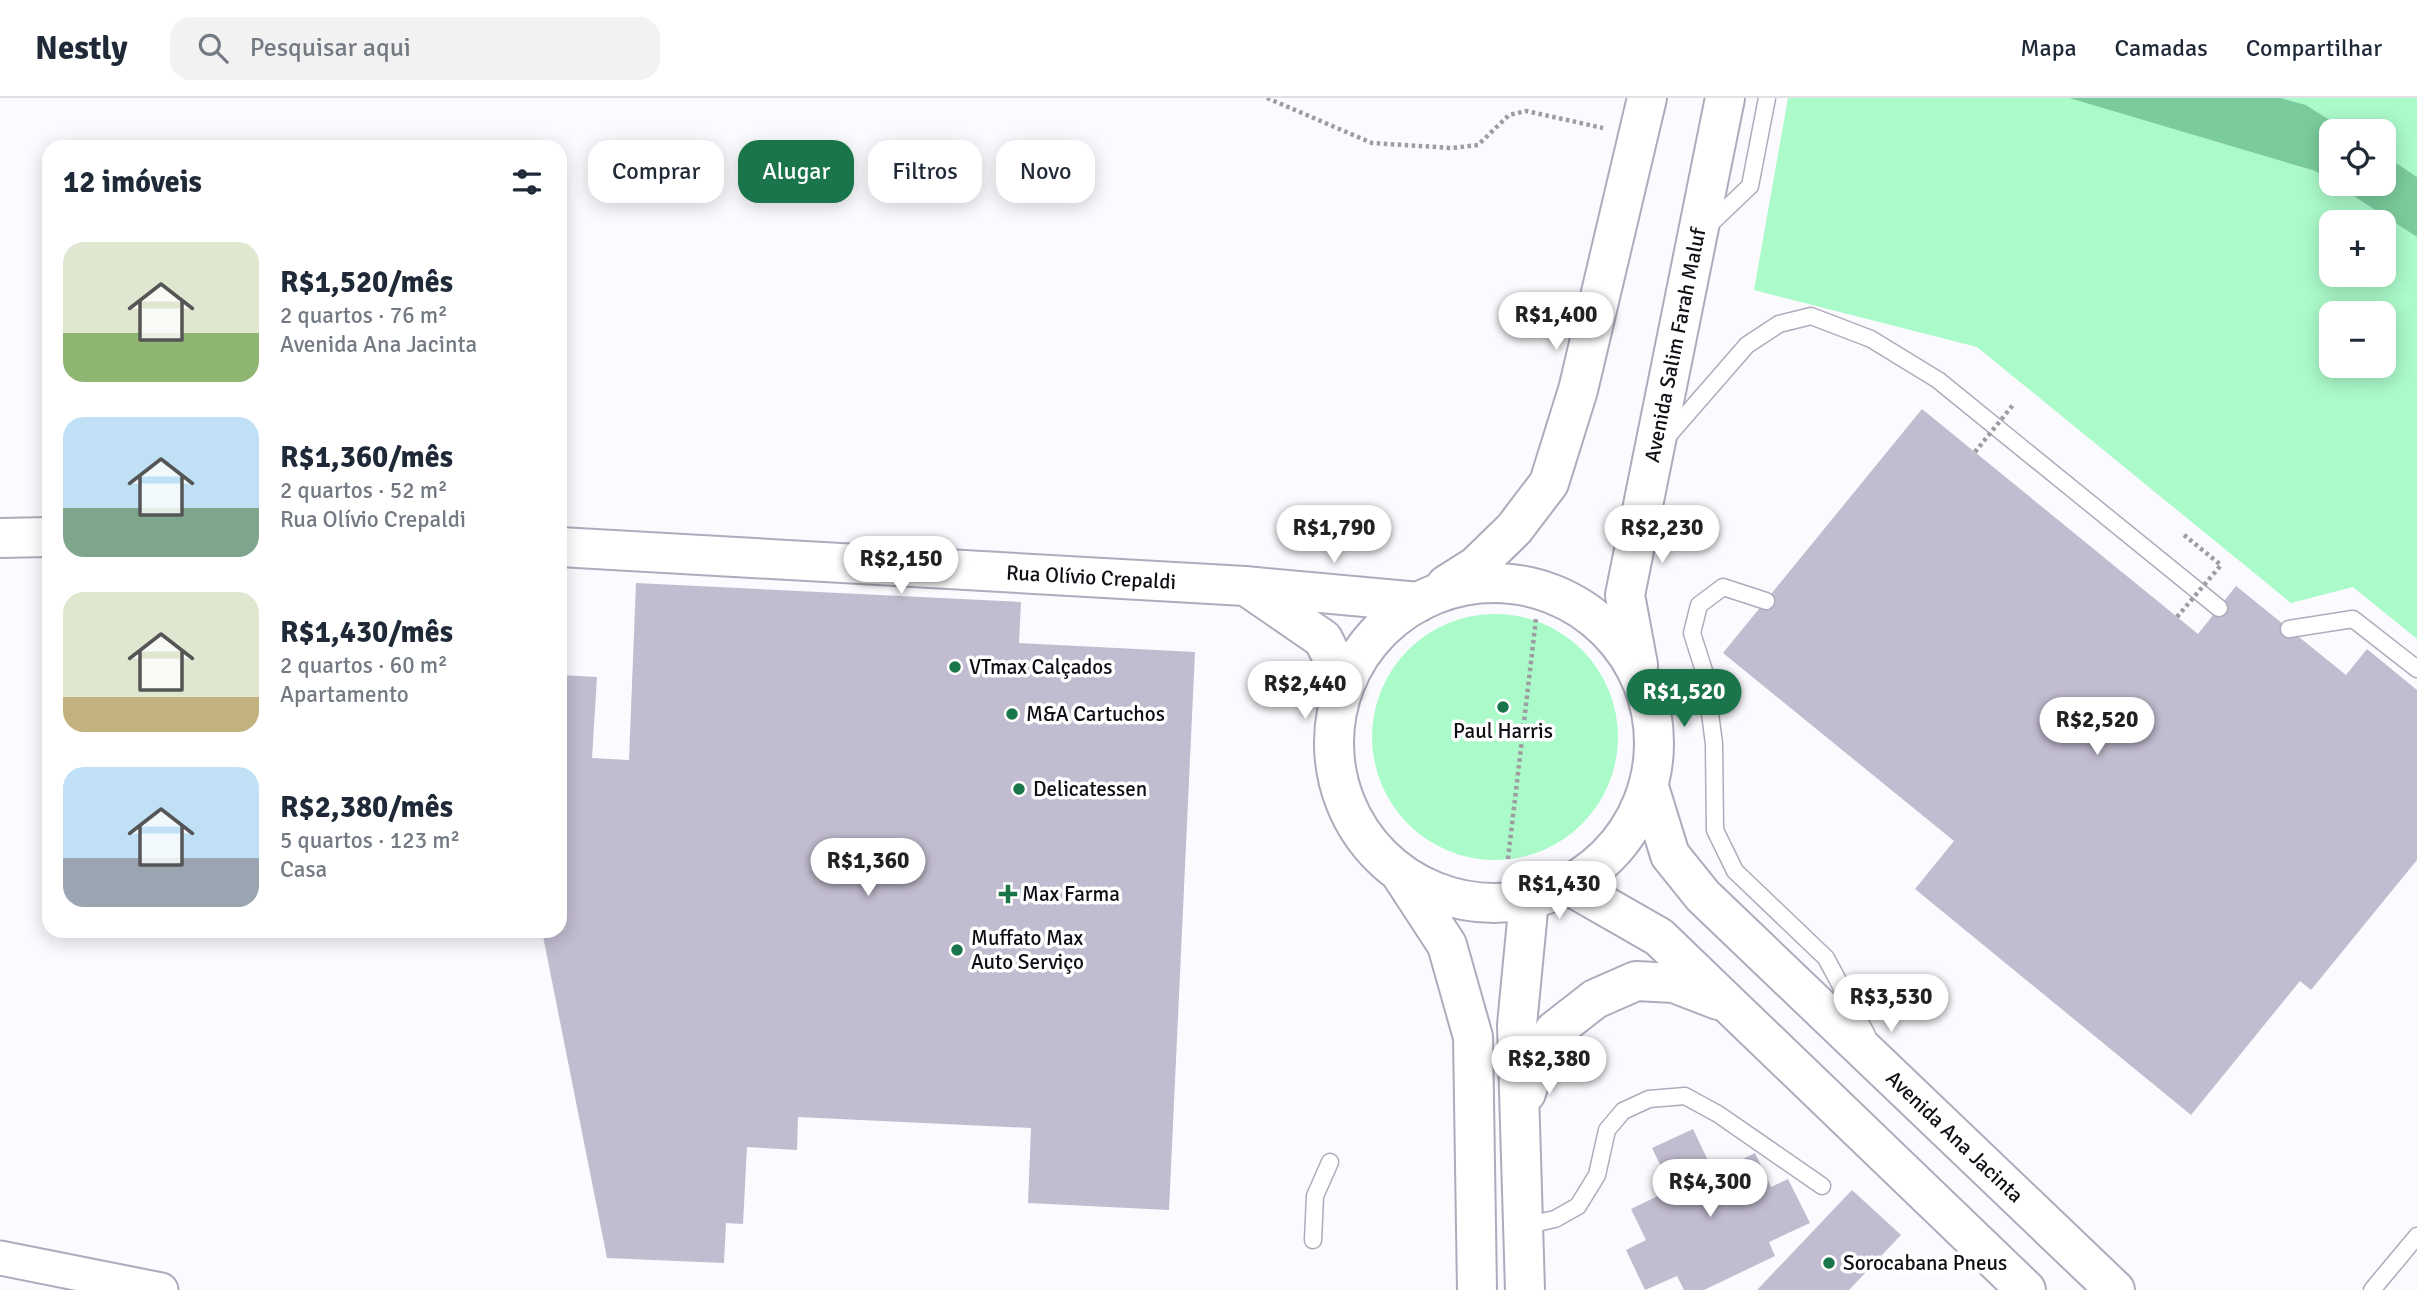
<!DOCTYPE html>
<html lang="pt">
<head>
<meta charset="utf-8">
<style>
	:root { --surface:#fff; --page:#f2f2f3; --text:#1f2937; --muted:#747a83; --line:#e0e1e3; --accent:#1b754a }
	body { margin:0; font-family:Signika,sans-serif; background:var(--page); color:var(--text); height:100vh; display:flex; flex-direction:column; font-size:26px; white-space:nowrap }
	* { box-sizing:border-box; margin:0 }
	p { font-size:23px; color:var(--muted) }
	.icon { flex:none; width:38px; height:38px; fill:none; stroke:currentColor; stroke-width:2; stroke-linecap:round; stroke-linejoin:round }
	.map { position:relative; flex:1; overflow:hidden }
	.sheet { position:absolute; left:42px; top:42px; width:525px; height:798px; display:flex; flex-direction:column; background:var(--surface); border-radius:21px; box-shadow:0 4px 18px #0003 }
	.sheet>* { flex:none }
	.top-card { position:absolute; left:588px; top:42px; width:665px; height:63px; display:flex; gap:14px }
	.buttons { position:absolute; left:2319px; top:21px; display:grid; gap:14px }
	.buttons a { display:grid; place-items:center; width:77px; height:77px; border-radius:14px; background:var(--surface); box-shadow:0 4px 18px #0003; font-size:35px }
	.price { position:absolute; translate:-50% -60px; padding:0 16px; border-radius:24px; background:#fff; color:#222; font-size:23px; line-height:46px; filter:drop-shadow(0 2px 4px #0008) }
	.price::after { content:''; position:absolute; left:50%; top:42px; width:21px; height:16px; margin-left:-10px; background:inherit; clip-path:polygon(0 0,100% 0,50% 100%) }
	.price.current { background:var(--accent); color:#fff }
	ul { padding:0; list-style:none }
	li { display:flex; align-items:center; gap:21px; height:175px; padding:0 21px }
	li span { display:grid; place-items:center; flex:none; width:196px; height:140px; border-radius:21px; color:#555 }
	li>.icon { margin-inline-start:auto }
	span .icon { width:84px; height:84px; fill:#fffc; stroke-width:1 }
	li b { font-size:30px }
	h2 { display:flex; justify-content:space-between; align-items:center; height:84px; padding:0 21px; font-size:30px }
	.chip { padding:0 24px; border-radius:21px; background:var(--surface); box-shadow:0 4px 18px #0003; font-size:24px; line-height:63px }
	.chip.current { background:var(--accent); color:#fff }
	header { display:flex; align-items:center; gap:42px; box-sizing:border-box; height:98px; padding:0 35px; background:var(--surface); border-bottom:2px solid var(--line) }
	header strong { font-size:33px }
	nav { display:flex; gap:38px; margin-inline-start:auto; font-size:24px }
	.search { width:490px; height:63px; background:var(--page); display:flex; align-items:center; gap:18px; box-sizing:border-box; padding:0 24px; border-radius:21px; color:var(--muted); font-size:26px }
	.map>svg:first-child { display:block }
	.green { fill:#abfaca; fill-rule:evenodd }
	.water { fill:#7bcc9c }
	.building { fill:#c2bcd0 }
	.lines { fill:none; stroke-linecap:round; stroke-linejoin:round }
	.lane-casing { stroke:#b0aabd; stroke-width:19 }
	.street-casing { stroke:#b0aabd; stroke-width:37 }
	.secondary-casing { stroke:#b0aabd; stroke-width:42 }
	.path { stroke:#9d9ca1; stroke-width:4.5; stroke-dasharray:3.5 3.5; stroke-linecap:butt }
	.lane { stroke:#fff; stroke-width:16 }
	.street { stroke:#fff; stroke-width:33 }
	.secondary { stroke:#fff; stroke-width:38 }
	.path-bridge { stroke:#9d9ca1; stroke-width:4.5; stroke-dasharray:3.5 3.5; stroke-linecap:butt }
	.poi-dot { fill:#1b754a; stroke:#fff; stroke-width:2.5 }
	.labels { text-anchor:middle; stroke-width:7; stroke-linejoin:round; paint-order:stroke }
	.street-label { font-size:21px; fill:#110f15; stroke:#fff }
	.poi-label { font-size:21px; fill:#110f15; stroke:#fff; text-anchor:start }
</style>
</head>
<body>
<header>
<strong>Nestly</strong>
<div class="search"><svg class="icon" aria-label="search" viewBox="0 0 24 24"><circle cx="10" cy="10" r="6"/><path d="M15 15l6 6"/></svg>Pesquisar aqui</div>
<nav><a>Mapa</a><a>Camadas</a><a>Compartilhar</a></nav>
</header>
<div class="map">
<svg width="2417" height="1192" viewBox="0 0 2417 1192">
	<rect width="100%" height="100%" fill="#fbfafe"/>
	<g class="green">
		<path d="M1788 0H2069L2315 73 2331 83V86H2335L2417 139V541L2353 489 2291 505 1977 249 1754 192ZM2331 124H2384V177H2331ZM2331 215H2384V268H2331Z"/>
		<polygon points="2281,0 2417,0 2417,79 2384,57 2384,33 2347,33 2306,7"/>
		<circle cx="1495" cy="639" r="123"/>
	</g>
	<g class="water">
		<polygon points="2069,0 2281,0 2306,7 2347,33 2331,33 2331,83 2315,73"/>
		<polygon points="2384,57 2417,79 2417,139 2335,86 2384,86"/>
	</g>
	<g class="building">
		<polygon points="1922,311 2198,536 2236,488 2346,577 2367,551 2417,592 2417,762 2311,892 2300,883 2191,1017 1915,791 1954,743 1723,555"/>
		<polygon points="636,485 1021,504 1019,545 1195,554 1169,1112 1028,1105 1031,1030 798,1019 797,1052 747,1049 743,1126 726,1125 724,1165 607,1160 542,833 560,833 560,577 597,579 592,660 629,662"/>
		<polygon points="1693,1031 1714,1075 1755,1055 1771,1089 1788,1081 1810,1125 1769,1144 1775,1158 1704,1192 1684,1192 1677,1178 1645,1192 1626,1152 1646,1142 1631,1111 1672,1091 1652,1050"/>
		<polygon points="1852,1092 1901,1137 1849,1192 1757,1192"/>
	</g>
	<g class="lines">
		<g class="lane-casing">
			<g id="lane">
				<polyline points="1706,130 1750,88 1767,0"/>
				<polyline points="1667,339 1747,247 1779,226 1811,218 1871,241 1938,282 2219,510"/>
				<polyline points="1766,503 1723,489 1699,507 1692,535 1705,576 1714,646 1715,732 1735,773 1826,860 1867,937"/>
				<polyline points="2289,531 2353,521 2417,571"/>
				<polyline points="1523,1128 1555,1121 1578,1108 1597,1077 1607,1032 1623,1013 1649,1001 1685,998 1718,1016 1822,1088"/>
				<polyline points="1313,1142 1315,1098 1330,1064"/>
				<polyline points="2372,1192 2417,1138"/>
			</g>
		</g>
		<g class="street-casing">
			<polyline id="street" points="0,1160 161,1192"/>
		</g>
		<g class="secondary-casing">
			<g id="secondary">
				<polyline points="0,440 49,439"/>
				<path id="s1" d="M560 449 1245 488 1419 504"/>
				<circle cx="1494" cy="645" r="160"/>
				<polyline points="1446,487 1476,468 1514,431 1549,385 1578,292 1647,0"/>
				<polyline points="1249,490 1323,541 1344,583"/>
				<path id="s2" d="M1638 567 1625 497 1725 0"/>
				<path id="s3" d="M1649 689 1670 757 1703 798 2115 1192"/>
				<polyline points="1402,778 1447,847 1473,939 1477,1192"/>
				<polyline points="1570,788 1659,839 2026,1192"/>
				<polyline points="1526,995 1536,964 1554,933 1595,901 1636,883 1674,885 1718,902"/>
				<polyline points="1525,1192 1517,927 1529,802"/>
			</g>
		</g>
		<g class="path">
			<polyline points="1267,0 1372,45 1452,50 1478,47 1509,17 1526,13 1603,30"/>
			<polyline points="2184,437 2221,467"/>
			<polyline points="1508,761 1536,521"/>
		</g>
		<use href="#lane" class="lane"/>
		<use href="#street" class="street"/>
		<use href="#secondary" class="secondary"/>
		<g class="path-bridge">
			<polyline points="1975,354 2013,307"/>
			<polyline points="2177,519 2221,467"/>
		</g>
	</g>
	<g class="poi-dot">
		<circle cx="955" cy="569" r="7"/>
		<circle cx="1503" cy="609" r="7"/>
		<circle cx="1012" cy="616" r="7"/>
		<circle cx="1019" cy="691" r="7"/>
		<path d="M1004.5 785.5h7v7h7v7h-7v7h-7v-7h-7v-7h7z"/>
		<circle cx="957" cy="852" r="7"/>
		<circle cx="1829" cy="1165" r="7"/>
	</g>
	<g class="labels">
		<g class="street-label">
			<text dy="7" stroke="none"><textPath href="#s2" startOffset="326">Avenida Salim Farah Maluf</textPath></text>
			<text dy="7" stroke="none"><textPath href="#s1" startOffset="532">Rua Olívio Crepaldi</textPath></text>
			<text dy="7" stroke="none"><textPath href="#s3" startOffset="472">Avenida Ana Jacinta</textPath></text>
		</g>
		<g class="poi-label">
			<text x="969" y="576">VTmax Calçados</text>
			<text x="1026" y="623">M&amp;A Cartuchos</text>
			<text x="1503" y="640" text-anchor="middle">Paul Harris</text>
			<text x="1033" y="698">Delicatessen</text>
			<text x="1022" y="803">Max Farma</text>
			<text x="971" y="847">Muffato Max<tspan x="971" dy="24">Auto Serviço</tspan></text>
			<text x="1843" y="1172">Sorocabana Pneus</text>
		</g>
	</g>
</svg>
<div class="buttons">
<a><svg class="icon" aria-label="locate" viewBox="0 0 24 24"><circle cx="12" cy="12" r="6"/><path d="M12 2v4M12 18v4M2 12h4M18 12h4"/></svg></a>
<a>+</a>
<a>−</a>
</div>
<b class="price" style="left:1556px;top:254px">R$1,400</b>
<b class="price" style="left:1334px;top:467px">R$1,790</b>
<b class="price" style="left:1662px;top:467px">R$2,230</b>
<b class="price" style="left:901px;top:498px">R$2,150</b>
<b class="price" style="left:1305px;top:623px">R$2,440</b>
<b class="price current" style="left:1684px;top:631px">R$1,520</b>
<b class="price" style="left:2097px;top:659px">R$2,520</b>
<b class="price" style="left:868px;top:800px">R$1,360</b>
<b class="price" style="left:1559px;top:823px">R$1,430</b>
<b class="price" style="left:1891px;top:936px">R$3,530</b>
<b class="price" style="left:1549px;top:998px">R$2,380</b>
<b class="price" style="left:1710px;top:1121px">R$4,300</b>
<div class="top-card">
<a class="chip">Comprar</a>
<a class="chip current">Alugar</a>
<a class="chip">Filtros</a>
<a class="chip">Novo</a>
</div>
<section class="sheet">
<h2>12 imóveis<svg class="icon" aria-label="filters" viewBox="0 0 24 24"><path d="M4 7h16M4 17h16"/><circle cx="9" cy="7" r="2"/><circle cx="15" cy="17" r="2"/></svg></h2>
<ul>
<li><span style="background:linear-gradient(#dfe7d0 65%,#8fb573 0)"><svg class="icon" aria-label="home" viewBox="0 0 24 24"><path d="M3 11l9-7 9 7M6 9v11h12V9"/></svg></span><div><b>R$1,520/mês</b><p>2 quartos · 76 m²</p><p>Avenida Ana Jacinta</p></div></li>
<li><span style="background:linear-gradient(#bfe0f5 65%,#7fa58c 0)"><svg class="icon" aria-label="home" viewBox="0 0 24 24"><path d="M3 11l9-7 9 7M6 9v11h12V9"/></svg></span><div><b>R$1,360/mês</b><p>2 quartos · 52 m²</p><p>Rua Olívio Crepaldi</p></div></li>
<li><span style="background:linear-gradient(#dfe7d0 75%,#c2b280 0)"><svg class="icon" aria-label="home" viewBox="0 0 24 24"><path d="M3 11l9-7 9 7M6 9v11h12V9"/></svg></span><div><b>R$1,430/mês</b><p>2 quartos · 60 m²</p><p>Apartamento</p></div></li>
<li><span style="background:linear-gradient(#bfe0f5 65%,#9aa5b1 0)"><svg class="icon" aria-label="home" viewBox="0 0 24 24"><path d="M3 11l9-7 9 7M6 9v11h12V9"/></svg></span><div><b>R$2,380/mês</b><p>5 quartos · 123 m²</p><p>Casa</p></div></li>
</ul>
</section>
</div>
</body>
</html>
